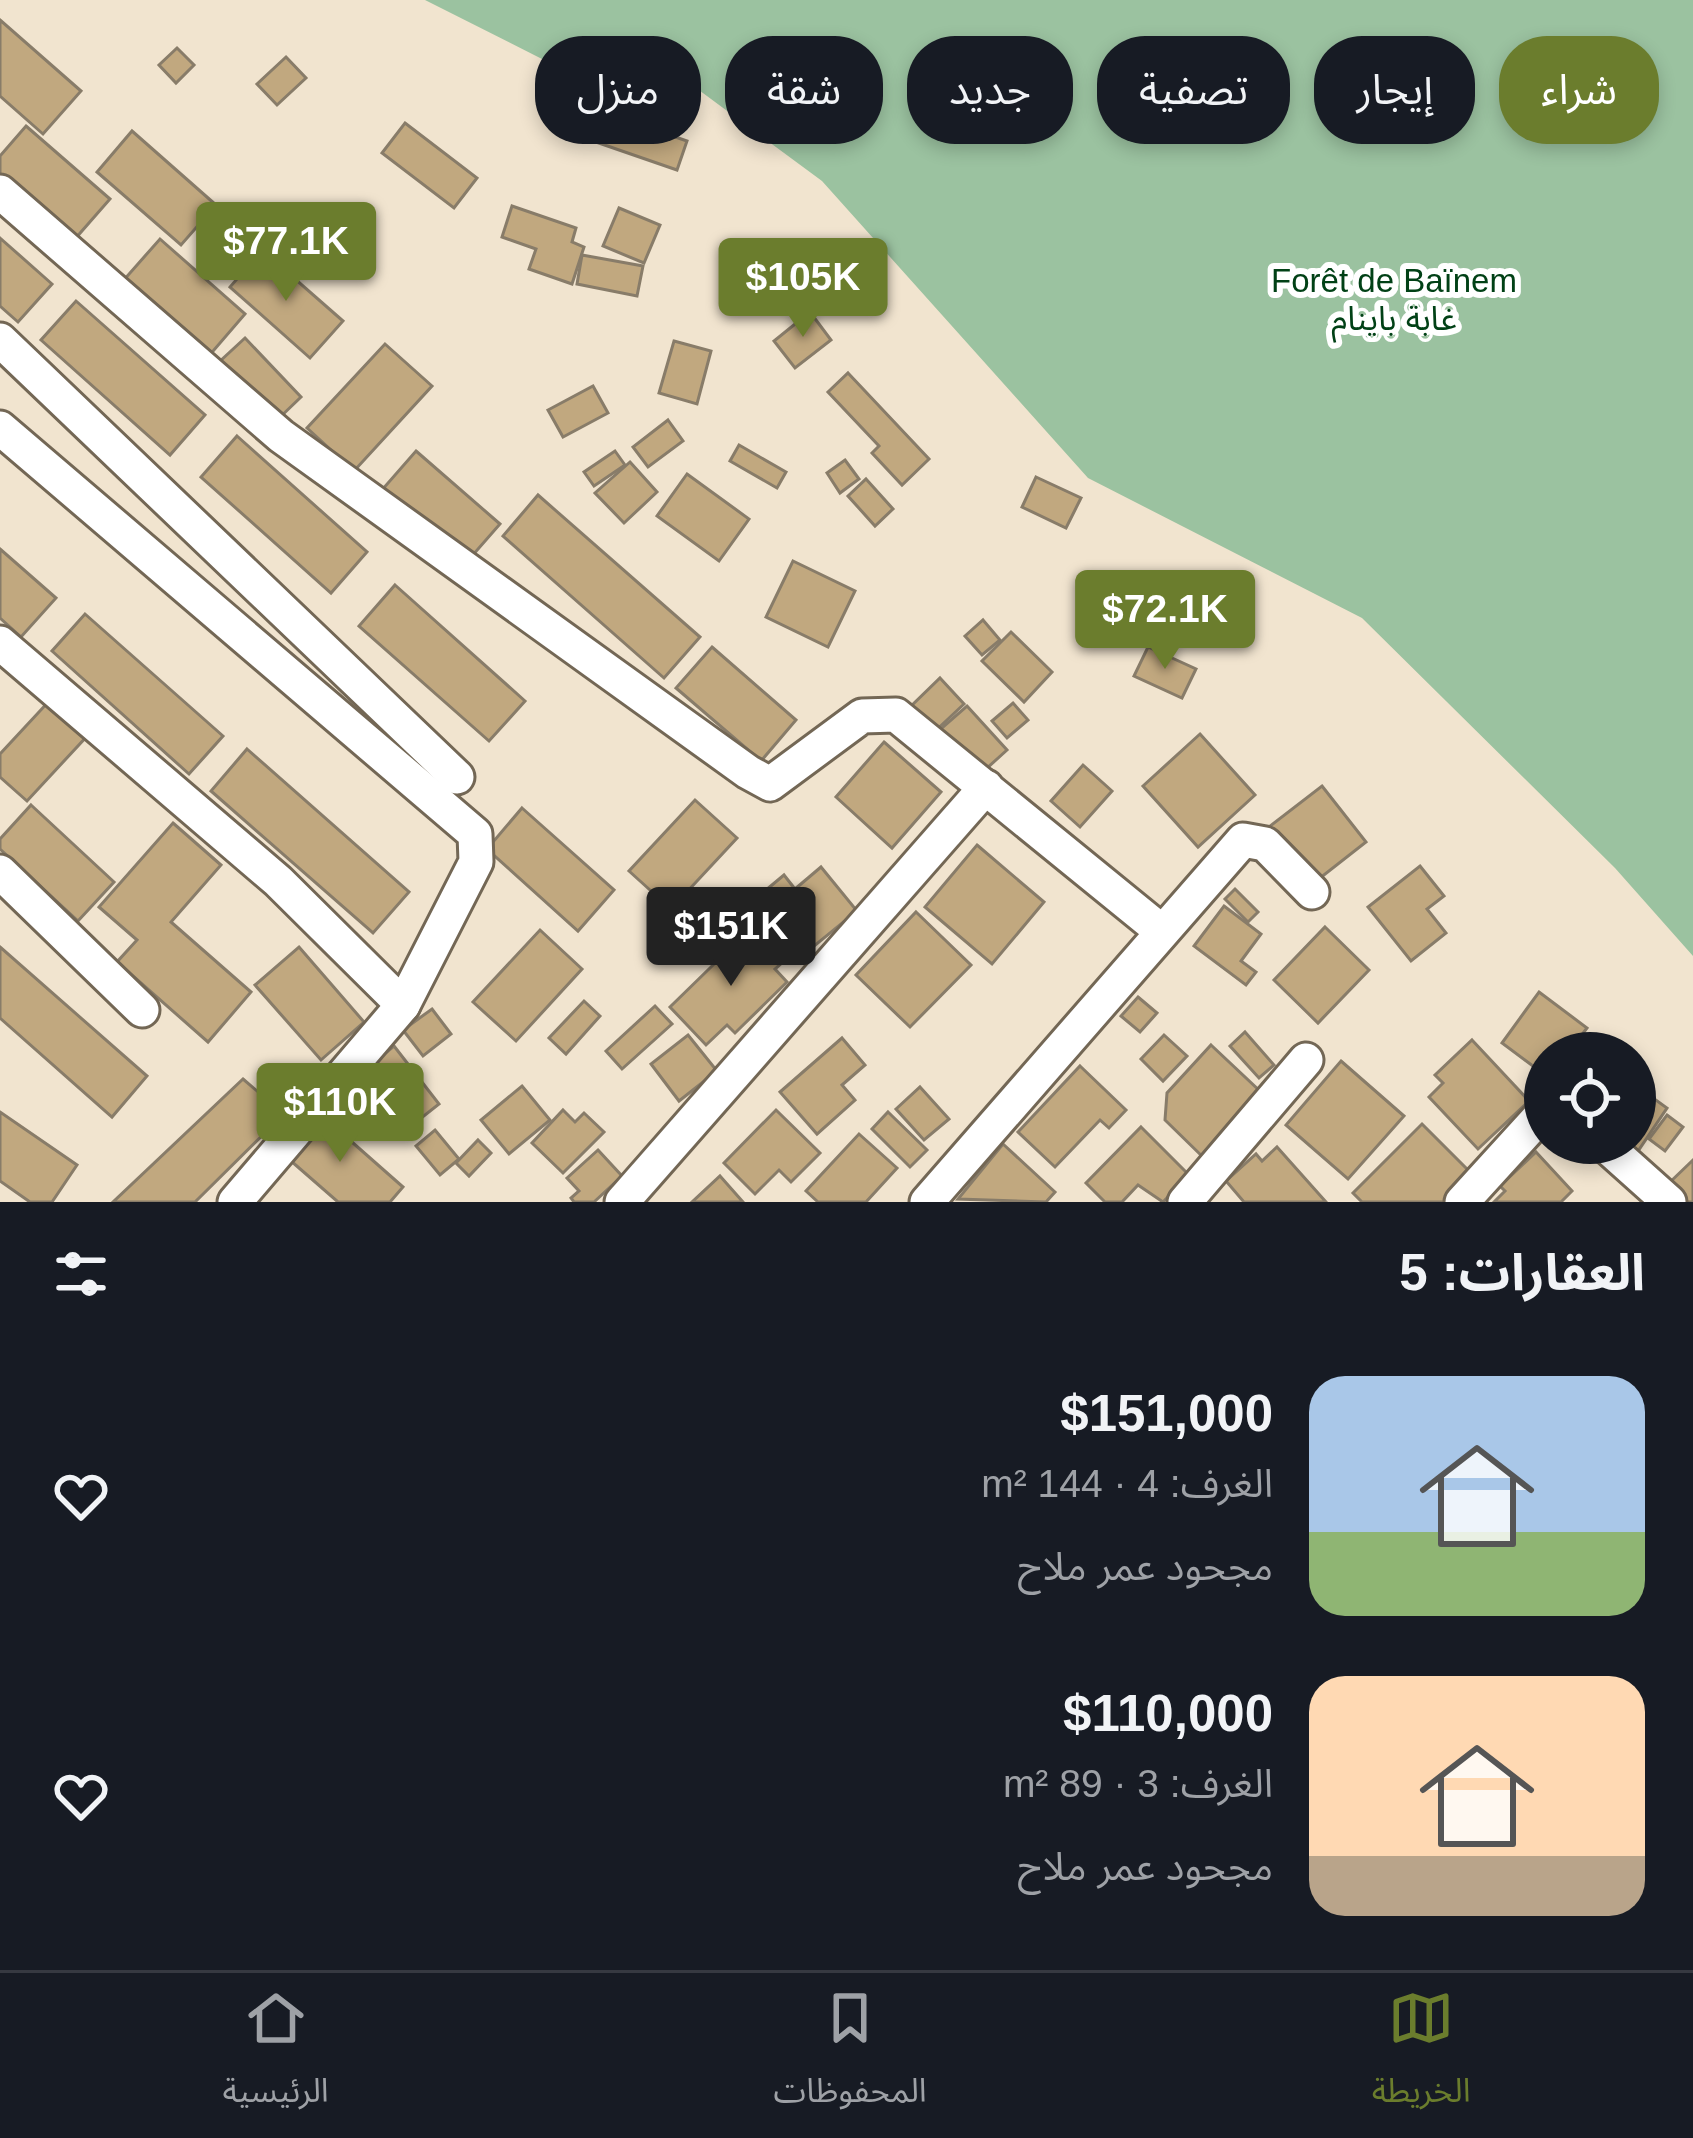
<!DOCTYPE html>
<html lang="ar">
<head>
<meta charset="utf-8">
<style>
	:root { --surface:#171b24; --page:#20242c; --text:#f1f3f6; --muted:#9ea1a6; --line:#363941; --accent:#6b7d2d }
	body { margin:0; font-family:Helvetica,"Noto Sans Arabic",sans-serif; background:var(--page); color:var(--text); direction:rtl; height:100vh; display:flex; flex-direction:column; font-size:45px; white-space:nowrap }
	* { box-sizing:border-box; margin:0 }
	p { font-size:39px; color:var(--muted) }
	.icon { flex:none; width:66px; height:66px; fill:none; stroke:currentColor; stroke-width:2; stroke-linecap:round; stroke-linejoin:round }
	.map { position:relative; height:1202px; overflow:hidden; direction:ltr }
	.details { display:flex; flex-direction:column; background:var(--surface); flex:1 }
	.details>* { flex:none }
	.top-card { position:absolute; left:36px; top:36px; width:1623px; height:108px; direction:rtl; display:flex; gap:24px }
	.controls { position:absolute; left:1524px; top:1032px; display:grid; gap:24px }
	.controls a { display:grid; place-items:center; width:132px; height:132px; border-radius:50%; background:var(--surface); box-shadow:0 6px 18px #0003; font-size:60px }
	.price { position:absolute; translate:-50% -102px; padding:0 27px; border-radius:12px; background:var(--accent); color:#fff; font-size:39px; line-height:78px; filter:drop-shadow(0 3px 6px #0008) }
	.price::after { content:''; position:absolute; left:50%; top:72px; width:36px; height:27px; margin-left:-18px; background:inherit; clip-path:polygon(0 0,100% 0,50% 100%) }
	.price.active { background:#222; color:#fff }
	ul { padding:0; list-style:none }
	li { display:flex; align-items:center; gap:36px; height:300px; padding:0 48px }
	li span { display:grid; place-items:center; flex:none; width:336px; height:240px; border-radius:36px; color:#555 }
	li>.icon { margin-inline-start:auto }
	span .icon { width:144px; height:144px; fill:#fffc; stroke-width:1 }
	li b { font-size:51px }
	h2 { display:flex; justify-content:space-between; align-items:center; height:144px; padding:0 48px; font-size:51px }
	.chip { padding:0 42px; border-radius:48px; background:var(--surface); box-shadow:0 6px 18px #0003; font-size:42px; line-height:108px }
	.chip.active { background:var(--accent); color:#fff }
	.dock { display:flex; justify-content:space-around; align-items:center; height:168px; border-top:3px solid var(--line); background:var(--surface); font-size:33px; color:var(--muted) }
	.dock a { display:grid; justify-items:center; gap:6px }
	.dock .active { color:var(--accent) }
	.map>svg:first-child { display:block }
	.forest { fill:#9bc2a0 }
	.building { fill:#c1a87f; stroke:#887c69; stroke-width:3 }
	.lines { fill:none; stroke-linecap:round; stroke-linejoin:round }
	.minor-casing { stroke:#736755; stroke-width:39 }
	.minor { stroke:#fff; stroke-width:33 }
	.labels { text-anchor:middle; stroke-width:12; stroke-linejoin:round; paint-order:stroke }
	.park-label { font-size:33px; fill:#014116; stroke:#fff }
</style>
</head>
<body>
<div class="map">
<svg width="1693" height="1202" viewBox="0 0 1693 1202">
	<rect width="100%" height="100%" fill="#f1e4cf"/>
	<polygon class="forest" points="425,0 1693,0 1693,956 1615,868 1362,618 1088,478 822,181 684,79 542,59"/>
	<g class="building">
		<polygon points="0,20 81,91 43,134 0,96"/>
		<polygon points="177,48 194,65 176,83 159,65"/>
		<polygon points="286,57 306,78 277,105 257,84"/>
		<polygon points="603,112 687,141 677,170 593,141"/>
		<polygon points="405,123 477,178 454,208 382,153"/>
		<polygon points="26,126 110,199 74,240 0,174 0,156"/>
		<polygon points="132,131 216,205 181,245 97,172"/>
		<polygon points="512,206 576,228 572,242 584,247 572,284 529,269 536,249 502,237"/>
		<polygon points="619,208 660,225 644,263 603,246"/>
		<polygon points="0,238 52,284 18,322 0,306"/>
		<polygon points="160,239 245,314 208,357 122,282"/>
		<polygon points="262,250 343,321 310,358 230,287"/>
		<polygon points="582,255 643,266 637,296 577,284"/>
		<polygon points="76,301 205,415 170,455 41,340"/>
		<polygon points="810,312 831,340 795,368 774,341"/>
		<polygon points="245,338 301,397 275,422 218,363"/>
		<polygon points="674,341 711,351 697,404 659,393"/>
		<polygon points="385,344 432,386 354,471 307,428"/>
		<polygon points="848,373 929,459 902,485 872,453 879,446 828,392"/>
		<polygon points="593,386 608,413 563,437 548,410"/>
		<polygon points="668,420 683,441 648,467 633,447"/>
		<polygon points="237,436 367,552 331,593 201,477"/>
		<polygon points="739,445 786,472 777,488 730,461"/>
		<polygon points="416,451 500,524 465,564 381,491"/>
		<polygon points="615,451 625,465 594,486 584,472"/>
		<polygon points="845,460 859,479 840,493 827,473"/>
		<polygon points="630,462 657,492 624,523 595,493"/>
		<polygon points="687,474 749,519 719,561 657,516"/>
		<polygon points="1036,477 1081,498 1066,528 1022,507"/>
		<polygon points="866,479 893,509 875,526 848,496"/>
		<polygon points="538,495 700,637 664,678 503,536"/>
		<polygon points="0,549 56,598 21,637 0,618"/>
		<polygon points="793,561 855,591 828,647 766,617"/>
		<polygon points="395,585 525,701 489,741 359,626"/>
		<polygon points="85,614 223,736 189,774 52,651"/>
		<polygon points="983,620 1000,640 982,655 965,636"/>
		<polygon points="1011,632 1052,672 1024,702 982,661"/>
		<polygon points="712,647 796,720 761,761 676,688"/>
		<polygon points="1148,647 1196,669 1182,698 1134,676"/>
		<polygon points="940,678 964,704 931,735 907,710"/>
		<polygon points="51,699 89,734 27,801 0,777 0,754"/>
		<polygon points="1013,703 1028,720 1007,738 992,721"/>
		<polygon points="967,706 1007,750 976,778 936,733"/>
		<polygon points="1200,734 1255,795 1198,847 1143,786"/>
		<polygon points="884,742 941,792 892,848 836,797"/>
		<polygon points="247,749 409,892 373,933 211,791"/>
		<polygon points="1083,765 1112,791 1080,827 1051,801"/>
		<polygon points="1322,786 1366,842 1315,882 1265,830"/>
		<polygon points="695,800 737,838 671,909 629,871"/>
		<polygon points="31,805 114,882 78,921 0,849 0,839"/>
		<polygon points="522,808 614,890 578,931 487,849"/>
		<polygon points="173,823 221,865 171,922 251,992 208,1042 117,962 137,940 99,907"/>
		<polygon points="977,845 1044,902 992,964 925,907"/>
		<polygon points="1420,866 1444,896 1427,909 1446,933 1411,961 1368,907"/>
		<polygon points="821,867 857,911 813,947 766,890 784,875 795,889"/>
		<polygon points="1235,889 1258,912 1248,922 1225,899"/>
		<polygon points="1224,906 1261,934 1241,961 1256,972 1246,985 1194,946"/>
		<polygon points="916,912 971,965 910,1027 856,975"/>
		<polygon points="783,921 812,950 805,958 776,929"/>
		<polygon points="1325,927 1369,970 1318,1023 1274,980"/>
		<polygon points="750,929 783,962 775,969 787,982 735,1033 727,1025 706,1045 670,1007"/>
		<polygon points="540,930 582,969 516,1041 473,1002"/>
		<polygon points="0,947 147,1076 112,1117 0,1018"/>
		<polygon points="299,947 364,1022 321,1060 255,985"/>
		<polygon points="1539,992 1587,1028 1568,1053 1545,1053 1545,1075 1502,1043"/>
		<polygon points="1138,997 1157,1013 1140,1032 1121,1016"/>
		<polygon points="584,1001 600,1016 566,1054 549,1038"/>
		<polygon points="655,1006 672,1024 622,1069 606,1051"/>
		<polygon points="432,1009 451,1034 423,1056 403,1030"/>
		<polygon points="1245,1032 1274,1065 1259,1078 1230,1046"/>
		<polygon points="688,1035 717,1071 679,1101 651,1064"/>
		<polygon points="1164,1035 1187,1056 1163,1081 1141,1059"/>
		<polygon points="842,1038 865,1065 842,1085 855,1100 817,1134 780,1092"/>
		<polygon points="1472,1040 1529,1101 1478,1149 1429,1097 1443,1083 1435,1075"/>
		<polygon points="1211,1045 1263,1094 1233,1120 1241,1129 1206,1160 1165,1120 1167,1093"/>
		<polygon points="394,1046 439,1104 410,1127 365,1070"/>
		<polygon points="1341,1061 1404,1116 1348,1179 1286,1125"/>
		<polygon points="1080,1066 1126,1110 1109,1128 1100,1120 1055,1167 1018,1132"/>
		<polygon points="243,1079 284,1114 195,1202 113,1202"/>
		<polygon points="1635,1085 1667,1108 1634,1157 1615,1143 1635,1143"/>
		<polygon points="522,1086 550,1120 509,1154 481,1120"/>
		<polygon points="920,1087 949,1119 924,1140 896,1109"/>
		<polygon points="563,1110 575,1122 584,1113 604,1132 563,1173 532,1143"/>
		<polygon points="776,1110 820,1153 791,1182 779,1170 755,1194 724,1163"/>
		<polygon points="0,1112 77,1165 52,1202 30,1202 0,1181"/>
		<polygon points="888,1112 927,1150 910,1167 872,1129"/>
		<polygon points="319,1113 403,1187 390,1202 338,1202 283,1154"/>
		<polygon points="1667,1115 1683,1127 1665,1151 1649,1139"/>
		<polygon points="1422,1124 1474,1176 1449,1202 1362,1202 1353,1193"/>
		<polygon points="1141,1127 1189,1175 1163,1202 1138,1185 1122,1202 1105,1202 1086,1183"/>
		<polygon points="435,1130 459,1159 440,1175 416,1146"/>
		<polygon points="859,1134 897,1168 866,1202 818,1202 806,1191"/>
		<polygon points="478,1140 491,1153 469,1176 456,1163"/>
		<polygon points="1003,1144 1055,1192 1046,1202 958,1199"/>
		<polygon points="1277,1147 1326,1202 1244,1202 1226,1181 1256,1154 1262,1161"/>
		<polygon points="598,1150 622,1176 594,1202 574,1202 571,1198 579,1191 567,1178"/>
		<polygon points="1536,1152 1572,1191 1561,1202 1494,1202 1505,1191 1500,1186"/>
		<polygon points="1693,1160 1693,1202 1683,1202 1667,1185"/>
		<polygon points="720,1176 743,1202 692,1202"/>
	</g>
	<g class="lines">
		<g class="minor-casing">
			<g id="minor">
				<polyline points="0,192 281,436 748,772 770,784 862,716 896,715 1160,930"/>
				<polyline points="0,340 457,777"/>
				<polyline points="0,428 475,834 476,862 403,1005 278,881 0,643"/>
				<polyline points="0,872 142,1010"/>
				<polyline points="1603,1143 1669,1202"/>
				<polyline points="235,1202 403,1005"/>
				<polyline points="622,1202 986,787"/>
				<polyline points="927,1202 1243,840 1265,844 1312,892"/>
				<polyline points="1185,1202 1306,1060"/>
				<polyline points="1462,1202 1545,1111"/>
			</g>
		</g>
		<use href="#minor" class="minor"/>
	</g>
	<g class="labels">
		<g class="park-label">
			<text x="1394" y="292">Forêt de Baïnem<tspan x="1394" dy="38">غابة باينام</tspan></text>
		</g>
	</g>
</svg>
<div class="controls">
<a><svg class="icon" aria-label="locate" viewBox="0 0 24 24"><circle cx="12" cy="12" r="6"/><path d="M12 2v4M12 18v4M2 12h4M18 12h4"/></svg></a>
</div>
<b class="price" style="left:286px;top:304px">$77.1K</b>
<b class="price" style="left:803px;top:340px">$105K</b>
<b class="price" style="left:1165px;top:672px">$72.1K</b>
<b class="price active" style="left:731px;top:989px">$151K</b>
<b class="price" style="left:340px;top:1165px">$110K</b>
<div class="top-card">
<a class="chip active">شراء</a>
<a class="chip">إيجار</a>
<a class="chip">تصفية</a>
<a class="chip">جديد</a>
<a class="chip">شقة</a>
<a class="chip">منزل</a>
</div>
</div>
<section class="details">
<h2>العقارات: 5<svg class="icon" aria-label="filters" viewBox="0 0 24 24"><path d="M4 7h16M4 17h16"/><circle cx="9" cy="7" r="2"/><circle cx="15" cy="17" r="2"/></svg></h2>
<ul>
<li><span style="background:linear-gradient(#a9c7e8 65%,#8fb573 0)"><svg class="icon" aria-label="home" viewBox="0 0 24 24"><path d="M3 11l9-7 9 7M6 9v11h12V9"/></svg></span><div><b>$151,000</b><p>الغرف: 4 · 144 m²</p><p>مجحود عمر ملاح</p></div><svg class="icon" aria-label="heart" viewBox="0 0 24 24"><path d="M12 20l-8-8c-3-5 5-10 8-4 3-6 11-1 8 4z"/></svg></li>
<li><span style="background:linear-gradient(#ffd9b3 75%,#b9a48a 0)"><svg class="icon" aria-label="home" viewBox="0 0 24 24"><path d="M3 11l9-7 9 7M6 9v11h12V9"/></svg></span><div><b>$110,000</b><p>الغرف: 3 · 89 m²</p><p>مجحود عمر ملاح</p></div><svg class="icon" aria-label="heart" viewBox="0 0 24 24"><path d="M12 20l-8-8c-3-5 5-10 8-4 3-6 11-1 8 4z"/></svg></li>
</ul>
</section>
<nav class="dock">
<a class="active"><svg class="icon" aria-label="map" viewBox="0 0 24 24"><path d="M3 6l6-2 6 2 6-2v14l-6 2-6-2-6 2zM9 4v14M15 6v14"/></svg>الخريطة</a>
<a><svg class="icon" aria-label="saved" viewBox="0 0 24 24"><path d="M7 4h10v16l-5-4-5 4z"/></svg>المحفوظات</a>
<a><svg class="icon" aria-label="home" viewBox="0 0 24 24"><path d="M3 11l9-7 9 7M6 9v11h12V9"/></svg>الرئيسية</a>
</nav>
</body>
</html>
